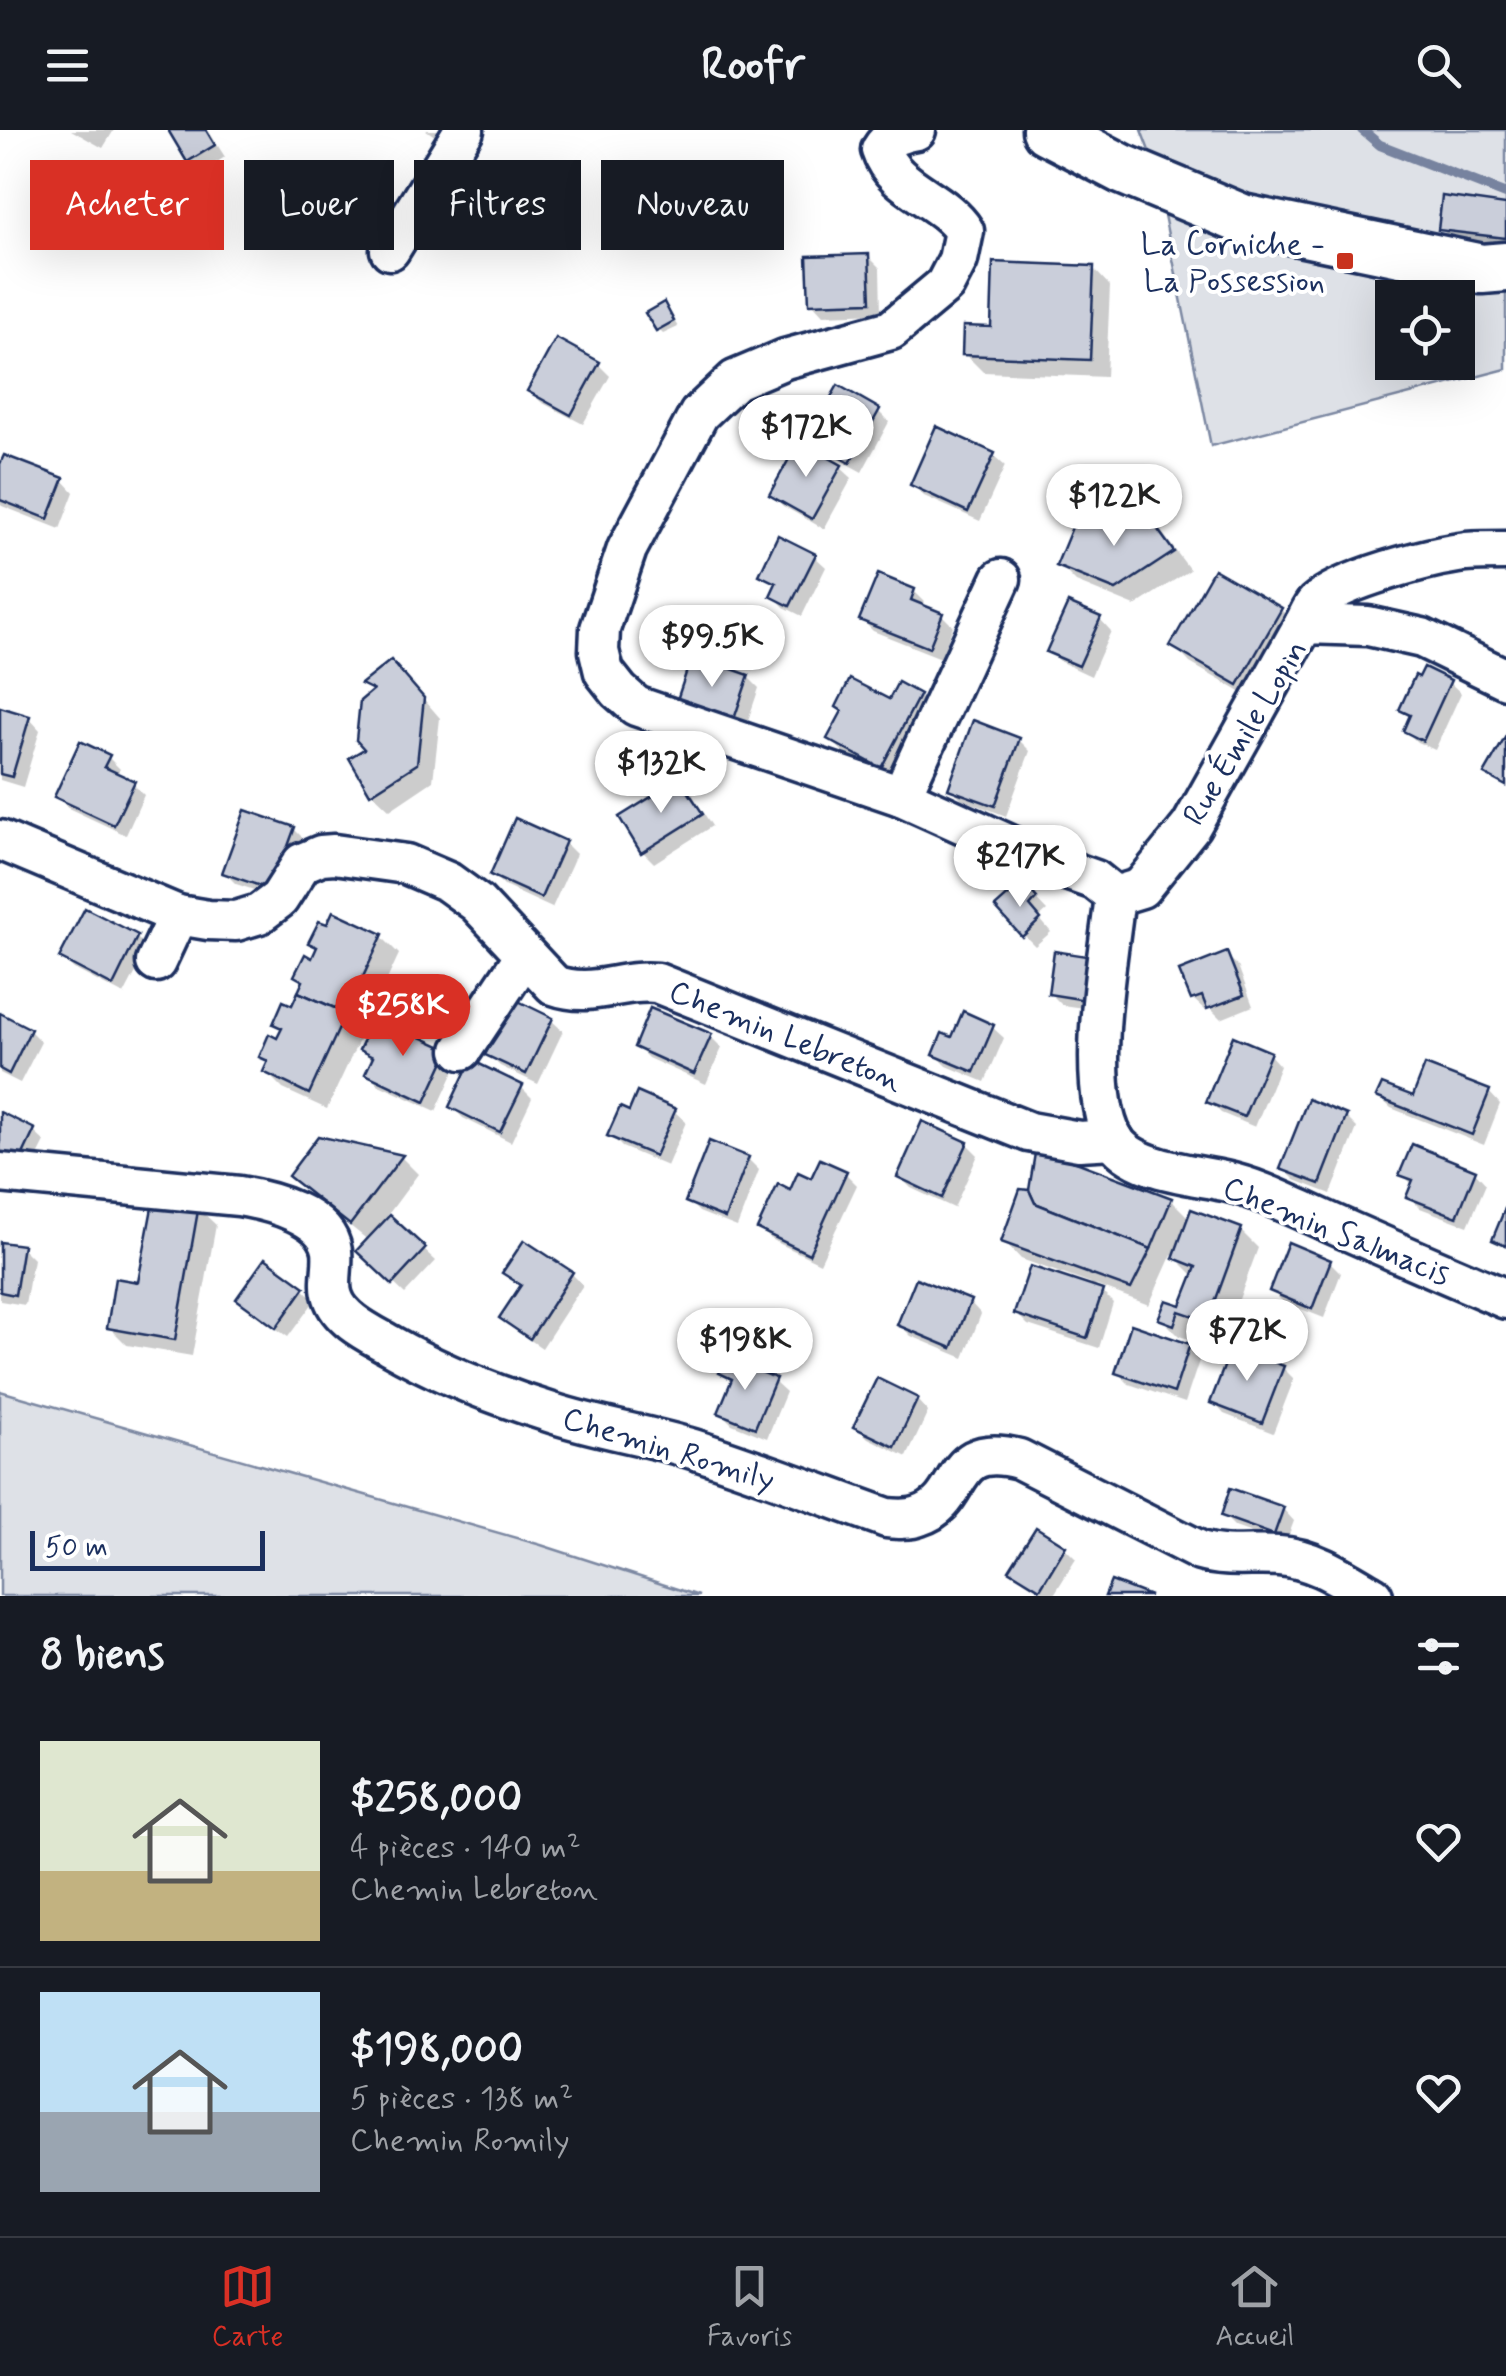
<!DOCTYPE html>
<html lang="fr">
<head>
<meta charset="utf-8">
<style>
	:root { --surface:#171b24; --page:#20242c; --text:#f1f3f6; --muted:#9ea1a6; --line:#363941; --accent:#d93025 }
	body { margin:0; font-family:Mynerve,sans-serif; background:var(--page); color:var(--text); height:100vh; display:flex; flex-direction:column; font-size:38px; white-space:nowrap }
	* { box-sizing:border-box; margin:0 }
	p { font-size:32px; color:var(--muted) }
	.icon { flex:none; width:55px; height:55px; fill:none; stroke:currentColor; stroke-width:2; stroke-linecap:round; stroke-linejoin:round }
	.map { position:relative; height:1466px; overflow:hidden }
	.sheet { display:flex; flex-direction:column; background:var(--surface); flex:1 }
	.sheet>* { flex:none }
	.hud { position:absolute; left:30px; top:30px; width:1000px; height:90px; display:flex; gap:20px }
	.tools { position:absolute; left:1375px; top:150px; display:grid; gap:20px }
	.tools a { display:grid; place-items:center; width:100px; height:100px; border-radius:0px; background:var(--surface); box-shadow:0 10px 40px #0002; font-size:50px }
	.scale { position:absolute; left:30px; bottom:25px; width:235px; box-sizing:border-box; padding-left:10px; border:5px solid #1b2f5e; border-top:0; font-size:28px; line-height:35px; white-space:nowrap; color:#1b2f5e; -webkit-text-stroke:8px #fff; paint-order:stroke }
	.price { position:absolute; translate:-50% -85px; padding:0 22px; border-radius:35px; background:#fff; color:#222; font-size:32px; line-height:65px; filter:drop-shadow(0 2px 5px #0008) }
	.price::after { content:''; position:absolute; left:50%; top:60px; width:30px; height:22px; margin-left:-15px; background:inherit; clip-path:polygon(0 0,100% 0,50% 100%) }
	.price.active { background:var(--accent); color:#fff }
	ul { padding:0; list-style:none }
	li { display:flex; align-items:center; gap:30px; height:250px; padding:0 40px }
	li+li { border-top:2px solid var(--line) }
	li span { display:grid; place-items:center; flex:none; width:280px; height:200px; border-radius:0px; color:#555 }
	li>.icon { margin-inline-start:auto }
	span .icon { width:120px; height:120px; fill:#fffc; stroke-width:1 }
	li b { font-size:42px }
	h2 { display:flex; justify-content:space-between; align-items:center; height:120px; padding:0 40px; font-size:42px }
	.chip { padding:0 35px; border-radius:0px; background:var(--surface); box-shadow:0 10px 40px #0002; font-size:35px; line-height:90px }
	.chip.active { background:var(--accent); color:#fff }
	header { display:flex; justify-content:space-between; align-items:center; height:130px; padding:0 40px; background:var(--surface); font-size:45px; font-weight:700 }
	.menu { display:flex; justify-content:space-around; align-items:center; height:140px; border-top:2px solid var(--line); background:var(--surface); font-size:28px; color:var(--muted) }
	.menu a { display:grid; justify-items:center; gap:5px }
	.menu .active { color:var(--accent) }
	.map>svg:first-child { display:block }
	.green { fill:#dee1e7; stroke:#7c88a2; stroke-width:2.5; fill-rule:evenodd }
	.shadow { fill:#0003 }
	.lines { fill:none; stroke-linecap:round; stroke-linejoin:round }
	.stream { stroke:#77839f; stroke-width:10 }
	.building { fill:#caceda; stroke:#1b2f5e; stroke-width:2.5 }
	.minor-casing { stroke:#1b2f5e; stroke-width:45 }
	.major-casing { stroke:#1b2f5e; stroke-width:55 }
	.minor { stroke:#fff; stroke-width:38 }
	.major { stroke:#fff; stroke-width:48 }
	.poi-dot { fill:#c8321e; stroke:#fff; stroke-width:4 }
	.labels { text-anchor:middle; stroke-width:8; stroke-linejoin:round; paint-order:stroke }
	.poi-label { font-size:32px; fill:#1b2f5e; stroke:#fff; text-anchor:end }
	.street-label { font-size:32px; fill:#1b2f5e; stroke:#fff }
</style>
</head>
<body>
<header><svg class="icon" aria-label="menu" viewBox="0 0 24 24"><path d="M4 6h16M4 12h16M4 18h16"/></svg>Roofr<svg class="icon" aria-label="search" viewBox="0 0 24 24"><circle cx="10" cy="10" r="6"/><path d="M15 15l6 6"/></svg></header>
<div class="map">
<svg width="1506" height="1466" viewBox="0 0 1506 1466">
	<rect width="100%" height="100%" fill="#fff"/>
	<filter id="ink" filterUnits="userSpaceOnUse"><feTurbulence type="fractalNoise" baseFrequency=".01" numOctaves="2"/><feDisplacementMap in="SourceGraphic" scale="20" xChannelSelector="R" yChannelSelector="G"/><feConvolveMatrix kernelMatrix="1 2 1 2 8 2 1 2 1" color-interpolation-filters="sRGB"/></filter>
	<g filter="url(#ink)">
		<g class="green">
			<path d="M1141 0H1506V239L1211 316 1153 31ZM1392 168H1458V232H1392Z"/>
			<polygon points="0,1261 541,1415 699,1466 0,1466"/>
		</g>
		<g class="shadow">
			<polygon points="71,0 114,0 103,18"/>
			<polygon points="170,0 208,0 225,27 201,42 189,30"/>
			<polygon points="426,0 453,0 445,13"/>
			<polygon points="1506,77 1506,117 1452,110 1441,99"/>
			<polygon points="868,126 880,138 881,183 823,185 812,173"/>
			<polygon points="1093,138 1110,156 1106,247 983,242 965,224 993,199"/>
			<polygon points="664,175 678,197 663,204 658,199"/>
			<polygon points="598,234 610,246 583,294 541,272 530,261"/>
			<polygon points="878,281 889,292 862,342 822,320 810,308"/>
			<polygon points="993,325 1005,336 980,391 924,366 913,355"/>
			<polygon points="840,337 852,348 824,399 783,376 772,365"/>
			<polygon points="0,341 63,350 74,362 60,399 2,376 0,374"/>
			<polygon points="1140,378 1157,396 1190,440 1135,476 1076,452 1059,435"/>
			<polygon points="814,426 826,437 802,486 784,477 773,465 777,457 762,444"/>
			<polygon points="914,461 925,472 923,478 942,485 953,496 941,528 873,501 862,490"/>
			<polygon points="1281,480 1298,497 1256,571 1190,533 1173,515"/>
			<polygon points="1100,489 1111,501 1091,546 1061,532 1049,521"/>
			<polygon points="748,547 759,558 743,605 678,576"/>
			<polygon points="408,551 440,588 433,651 390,680 372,663 352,629 368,620 373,563 365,554"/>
			<polygon points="1449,552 1461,563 1435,620 1417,612 1406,601 1411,589 1402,579"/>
			<polygon points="918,566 936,583 899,654 847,626 830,609 890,572"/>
			<polygon points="0,580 29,588 40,600 23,657 0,650"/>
			<polygon points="1019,610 1030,621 1006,686 962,669 951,658"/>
			<polygon points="108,627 120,639 116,645 133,654 144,665 126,705 68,678 57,667"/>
			<polygon points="680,652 691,663 712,696 654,733 643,722 622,688"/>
			<polygon points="294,699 305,710 284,770 236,754 225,743"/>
			<polygon points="565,713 576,724 552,778 504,756 493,745"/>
			<polygon points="1023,756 1047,781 1039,788 1051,802 1035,816 1024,805"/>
			<polygon points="381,806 399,824 327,979 283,959 266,942 269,934 262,927 278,911 284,901 276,893 293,878 305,853 297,846 314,831 319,820 311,812"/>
			<polygon points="136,807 148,819 124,865 74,839 62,828"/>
			<polygon points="1056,824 1097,880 1062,875 1050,863"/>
			<polygon points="1226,825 1238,836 1253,876 1221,889 1210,878 1205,880 1193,869"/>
			<polygon points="0,886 30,901 41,912 20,953 0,943"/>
			<polygon points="376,889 458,933 436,981 379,955 368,943 373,931 362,920"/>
			<polygon points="551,890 563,901 538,954 500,936 488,925"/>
			<polygon points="992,897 1004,908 985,952 947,936 936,925 953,911"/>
			<polygon points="710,906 722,918 706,954 648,928 637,917"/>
			<polygon points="1269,924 1280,936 1255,997 1221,983 1209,971"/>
			<polygon points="521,957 532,968 511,1012 463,988 452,977"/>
			<polygon points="1489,962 1500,974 1484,1015 1391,978 1379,967 1414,969"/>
			<polygon points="674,981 686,992 667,1036 622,1017 610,1005"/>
			<polygon points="0,985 33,1001 45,1012 28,1046"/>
			<polygon points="1346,987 1357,998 1331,1064 1295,1050 1283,1038"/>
			<polygon points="967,1014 978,1025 954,1078 911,1058 900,1047"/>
			<polygon points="401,1027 418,1044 387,1086 436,1131 405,1164 371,1132 369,1111 309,1063 291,1046"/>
			<polygon points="748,1029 759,1040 737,1097 699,1082 688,1071"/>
			<polygon points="1475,1042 1486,1054 1468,1096 1420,1078 1409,1067 1413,1055 1402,1044"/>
			<polygon points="846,1044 857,1055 820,1133 772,1110 760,1099 791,1063 812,1052"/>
			<polygon points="1021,1061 1171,1070 1190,1089 1240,1100 1258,1118 1225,1207 1196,1196 1192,1210 1179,1206 1161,1188 1183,1179 1193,1145 1172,1124 1149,1175 1095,1155 1113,1173 1099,1218 1028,1195 1017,1184 1090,1158 1091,1154 1021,1129 1004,1111"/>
			<polygon points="198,1078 216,1095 192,1226 127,1215 109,1197"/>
			<polygon points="524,1113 572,1144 583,1155 542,1218 514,1199 502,1188 523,1157 506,1142"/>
			<polygon points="0,1114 22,1118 33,1129 25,1175 0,1171"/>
			<polygon points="1330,1132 1341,1143 1324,1188 1283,1172 1272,1161"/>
			<polygon points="303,1159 315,1170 288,1207 250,1180 239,1169"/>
			<polygon points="970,1172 981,1184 964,1228 911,1206 900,1195"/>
			<polygon points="1189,1216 1200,1228 1185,1273 1129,1254 1118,1243"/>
			<polygon points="1283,1238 1294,1249 1273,1303 1224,1284 1213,1272"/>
			<polygon points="722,1243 774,1251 786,1262 767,1308 732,1294 721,1283 733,1253"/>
			<polygon points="917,1270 928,1282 907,1327 868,1308 856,1296"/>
			<polygon points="1283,1379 1294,1391 1285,1415 1235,1397 1223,1385"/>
			<polygon points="1065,1418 1076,1429 1053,1466 1049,1466 1024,1451 1013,1439"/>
		</g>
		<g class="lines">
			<polyline class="stream" points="1362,0 1380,15 1506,64"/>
		</g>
		<g class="building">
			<polygon points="168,0 206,0 215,15 187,32"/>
			<polygon points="1442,66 1506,75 1506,108 1438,100"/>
			<polygon points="869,124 871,172 809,174 807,126"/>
			<polygon points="993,132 1094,136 1090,230 962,225 963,196 991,197"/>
			<polygon points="664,172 674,191 656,201 645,183"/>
			<polygon points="556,208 600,232 571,285 527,261"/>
			<polygon points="838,255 880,279 850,333 807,309"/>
			<polygon points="936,296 995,323 968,382 910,355"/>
			<polygon points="799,311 842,335 812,389 769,365"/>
			<polygon points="4,325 64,348 48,389 0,370 0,334"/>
			<polygon points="1140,375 1174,422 1116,460 1056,436 1077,385 1111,397"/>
			<polygon points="778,405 816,424 790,476 770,466 776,453 759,445"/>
			<polygon points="1214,439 1282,478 1238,555 1170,516"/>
			<polygon points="878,444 915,459 911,470 943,483 929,518 859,490"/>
			<polygon points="1068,473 1101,487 1079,536 1046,522"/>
			<polygon points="692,525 749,545 732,595 675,576"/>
			<polygon points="391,530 424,568 417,634 370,664 349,628 364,619 356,610 360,571 373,560 361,554"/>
			<polygon points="1424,537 1451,550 1423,611 1403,601 1410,585 1399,580 1415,545 1419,547"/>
			<polygon points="850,549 889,569 898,552 920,564 881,638 827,609 842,581 836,577"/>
			<polygon points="0,577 30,586 12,647 0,644"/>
			<polygon points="973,590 1020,608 995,676 948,659"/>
			<polygon points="1506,606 1506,656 1484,644"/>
			<polygon points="80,611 110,625 104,637 135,651 114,695 54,667"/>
			<polygon points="680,649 703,684 641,723 619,687"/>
			<polygon points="245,680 295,697 272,760 222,743"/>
			<polygon points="515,688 566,711 541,768 490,745"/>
			<polygon points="1023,752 1037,768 1030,776 1041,789 1022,807 995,777"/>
			<polygon points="85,778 138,805 113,856 59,828"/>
			<polygon points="333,781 383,804 346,883 298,862 303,851 294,846 305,824 312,828 317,817 308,813 319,791 327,794"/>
			<polygon points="1054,821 1093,827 1086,870 1048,864"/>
			<polygon points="1227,822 1244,865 1207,879 1202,866 1191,870 1179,841"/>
			<polygon points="298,862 346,883 309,964 263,942 268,931 259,927 269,904 277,908 282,898 273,894 283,871 292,875"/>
			<polygon points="512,868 553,888 526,944 485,925"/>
			<polygon points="650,878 712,904 694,944 634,917"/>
			<polygon points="963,881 994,895 974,942 933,925 942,903 952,907"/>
			<polygon points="0,883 31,899 9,944 0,939"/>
			<polygon points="375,886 449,920 425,972 365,944 373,927 359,920"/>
			<polygon points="1233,906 1271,922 1244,987 1206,972"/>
			<polygon points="471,930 523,955 500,1002 449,977"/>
			<polygon points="1425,935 1490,960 1472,1005 1376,967 1382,954 1413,966"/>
			<polygon points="637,962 676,979 655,1026 607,1006 620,977 629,981"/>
			<polygon points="1308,969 1347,985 1320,1054 1280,1039"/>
			<polygon points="0,982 35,999 17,1037 0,1029"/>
			<polygon points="922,991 968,1012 942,1068 897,1047"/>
			<polygon points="318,1006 403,1025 350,1095 288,1046"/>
			<polygon points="709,1011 749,1027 725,1088 685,1072"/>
			<polygon points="1412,1014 1476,1040 1457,1087 1406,1067 1413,1050 1399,1045"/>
			<polygon points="1036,1017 1172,1068 1151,1119 1035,1073 1029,1060"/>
			<polygon points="820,1029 847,1041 809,1124 757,1099 778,1054 790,1060 798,1042 811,1048"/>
			<polygon points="1020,1059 1029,1060 1035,1073 1040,1075 1151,1119 1131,1159 1001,1112"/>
			<polygon points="154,1067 199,1075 175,1210 107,1198 115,1148 138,1152"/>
			<polygon points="1506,1076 1506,1116 1492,1110"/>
			<polygon points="1191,1079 1242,1098 1208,1191 1179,1181 1174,1195 1158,1189 1166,1170 1181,1175 1196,1137 1173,1128"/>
			<polygon points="390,1085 426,1118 392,1155 356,1121"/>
			<polygon points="524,1110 573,1142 530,1209 499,1188 521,1155 502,1143"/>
			<polygon points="0,1112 23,1115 15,1165 0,1162"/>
			<polygon points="1288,1112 1331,1130 1312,1179 1269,1161"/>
			<polygon points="265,1128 305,1157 276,1198 236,1169"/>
			<polygon points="1030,1136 1103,1160 1087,1208 1014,1184"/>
			<polygon points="916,1148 971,1170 952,1218 897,1195"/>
			<polygon points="1131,1194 1190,1214 1174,1263 1115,1243"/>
			<polygon points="1232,1216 1284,1236 1262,1293 1210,1273"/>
			<polygon points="726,1228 776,1248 755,1298 718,1283 732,1249 719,1243"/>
			<polygon points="877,1248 918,1268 895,1317 853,1297"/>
			<polygon points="1230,1358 1284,1377 1274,1405 1221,1386"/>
			<polygon points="1036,1397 1066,1416 1040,1459 1009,1440"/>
			<polygon points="1111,1451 1150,1466 1105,1466"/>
		</g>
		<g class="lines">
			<g class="minor-casing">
				<g id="minor">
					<path d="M916 0C900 3 889 6 881 20 893 59 943 68 964 101L958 130 945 155 891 200 785 229 735 250 699 284 627 419 600 499 599 521 604 542 619 561 636 576 901 666 1061 738 1095 750 1115 766"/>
					<polyline points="390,120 464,0"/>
					<path d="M1304 494C1308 487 1311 478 1316 473 1340 450 1432 426 1466 422 1479 421 1493 421 1506 421"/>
					<polyline points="901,666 1001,449"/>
					<path d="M0 710 178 785 208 790 236 791 259 784 279 769 302 733 321 725 334 724 406 734 448 752 477 773 554 855C593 869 618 849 657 853L1029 1002 1079 1011 1114 1009"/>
					<path d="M1115 766C1108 827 1084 954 1113 1008 1131 1040 1192 1044 1224 1051 1258 1058 1292 1076 1324 1090 1384 1117 1445 1143 1506 1169"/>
					<polyline points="1115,766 1141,758 1191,696 1304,494 1368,496 1422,508 1506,549"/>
					<polyline points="156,832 178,785"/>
					<polyline points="462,920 525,825"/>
					<path d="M0 1043 239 1066C269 1071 327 1085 332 1121 334 1136 328 1153 333 1167 340 1190 371 1204 390 1215 441 1244 497 1266 552 1283 598 1298 647 1305 693 1319 758 1340 823 1365 887 1388 898 1389 909 1390 919 1386 967 1371 945 1310 1019 1329L1200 1421C1227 1429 1251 1424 1279 1426 1313 1428 1344 1449 1373 1466"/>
				</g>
			</g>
			<g class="major-casing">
				<polyline id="major" points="1047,0 1122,39 1242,89 1482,139 1506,137"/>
			</g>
			<use href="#minor" class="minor"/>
			<use href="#major" class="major"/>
		</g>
	</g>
	<rect class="poi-dot" x="1335" y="121" width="20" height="20" rx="5"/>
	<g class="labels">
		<g class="poi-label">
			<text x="1325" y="124">La Corniche -<tspan x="1325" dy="37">La Possession</tspan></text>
		</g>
		<g class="street-label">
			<text transform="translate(1244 602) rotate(-59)" y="11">Rue Émile Lopin</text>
			<text transform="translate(786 905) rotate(22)" y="11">Chemin Lebreton</text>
			<text transform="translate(1337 1100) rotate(22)" y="11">Chemin Salmacis</text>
			<text transform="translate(669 1318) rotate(17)" y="11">Chemin Romily</text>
		</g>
	</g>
</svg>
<div class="tools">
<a><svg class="icon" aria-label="locate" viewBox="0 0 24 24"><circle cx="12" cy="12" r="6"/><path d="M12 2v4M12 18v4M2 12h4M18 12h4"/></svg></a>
</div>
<div class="scale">50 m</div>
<b class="price" style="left:806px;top:350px">$172K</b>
<b class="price" style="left:1114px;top:419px">$122K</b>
<b class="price" style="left:712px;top:560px">$99.5K</b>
<b class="price" style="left:661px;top:686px">$132K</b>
<b class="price" style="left:1020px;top:780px">$217K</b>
<b class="price active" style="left:403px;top:929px">$258K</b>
<b class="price" style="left:1247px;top:1254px">$72K</b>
<b class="price" style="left:745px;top:1263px">$198K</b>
<div class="hud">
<a class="chip active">Acheter</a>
<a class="chip">Louer</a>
<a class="chip">Filtres</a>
<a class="chip">Nouveau</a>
</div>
</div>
<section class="sheet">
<h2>8 biens<svg class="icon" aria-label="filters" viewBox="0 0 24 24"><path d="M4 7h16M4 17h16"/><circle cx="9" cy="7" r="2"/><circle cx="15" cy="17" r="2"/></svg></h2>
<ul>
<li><span style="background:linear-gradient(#dfe7d0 65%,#c2b280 0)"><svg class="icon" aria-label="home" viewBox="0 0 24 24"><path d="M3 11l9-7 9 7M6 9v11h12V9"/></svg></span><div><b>$258,000</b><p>4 pièces · 140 m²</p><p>Chemin Lebreton</p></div><svg class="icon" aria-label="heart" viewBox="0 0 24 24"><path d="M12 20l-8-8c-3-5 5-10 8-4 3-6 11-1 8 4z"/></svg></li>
<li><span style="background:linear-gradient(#bfe0f5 60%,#9aa5b1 0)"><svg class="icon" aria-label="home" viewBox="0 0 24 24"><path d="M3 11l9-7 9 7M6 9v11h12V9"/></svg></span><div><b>$198,000</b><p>5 pièces · 138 m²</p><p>Chemin Romily</p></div><svg class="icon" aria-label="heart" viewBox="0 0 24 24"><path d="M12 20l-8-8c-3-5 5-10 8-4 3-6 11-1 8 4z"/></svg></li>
</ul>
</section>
<nav class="menu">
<a class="active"><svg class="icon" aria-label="map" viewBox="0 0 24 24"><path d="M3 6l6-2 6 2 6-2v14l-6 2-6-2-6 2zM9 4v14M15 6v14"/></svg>Carte</a>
<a><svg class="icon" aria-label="saved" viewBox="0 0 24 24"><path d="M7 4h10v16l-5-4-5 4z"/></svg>Favoris</a>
<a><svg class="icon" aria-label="home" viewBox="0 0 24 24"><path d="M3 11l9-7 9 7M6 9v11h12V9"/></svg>Accueil</a>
</nav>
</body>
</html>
